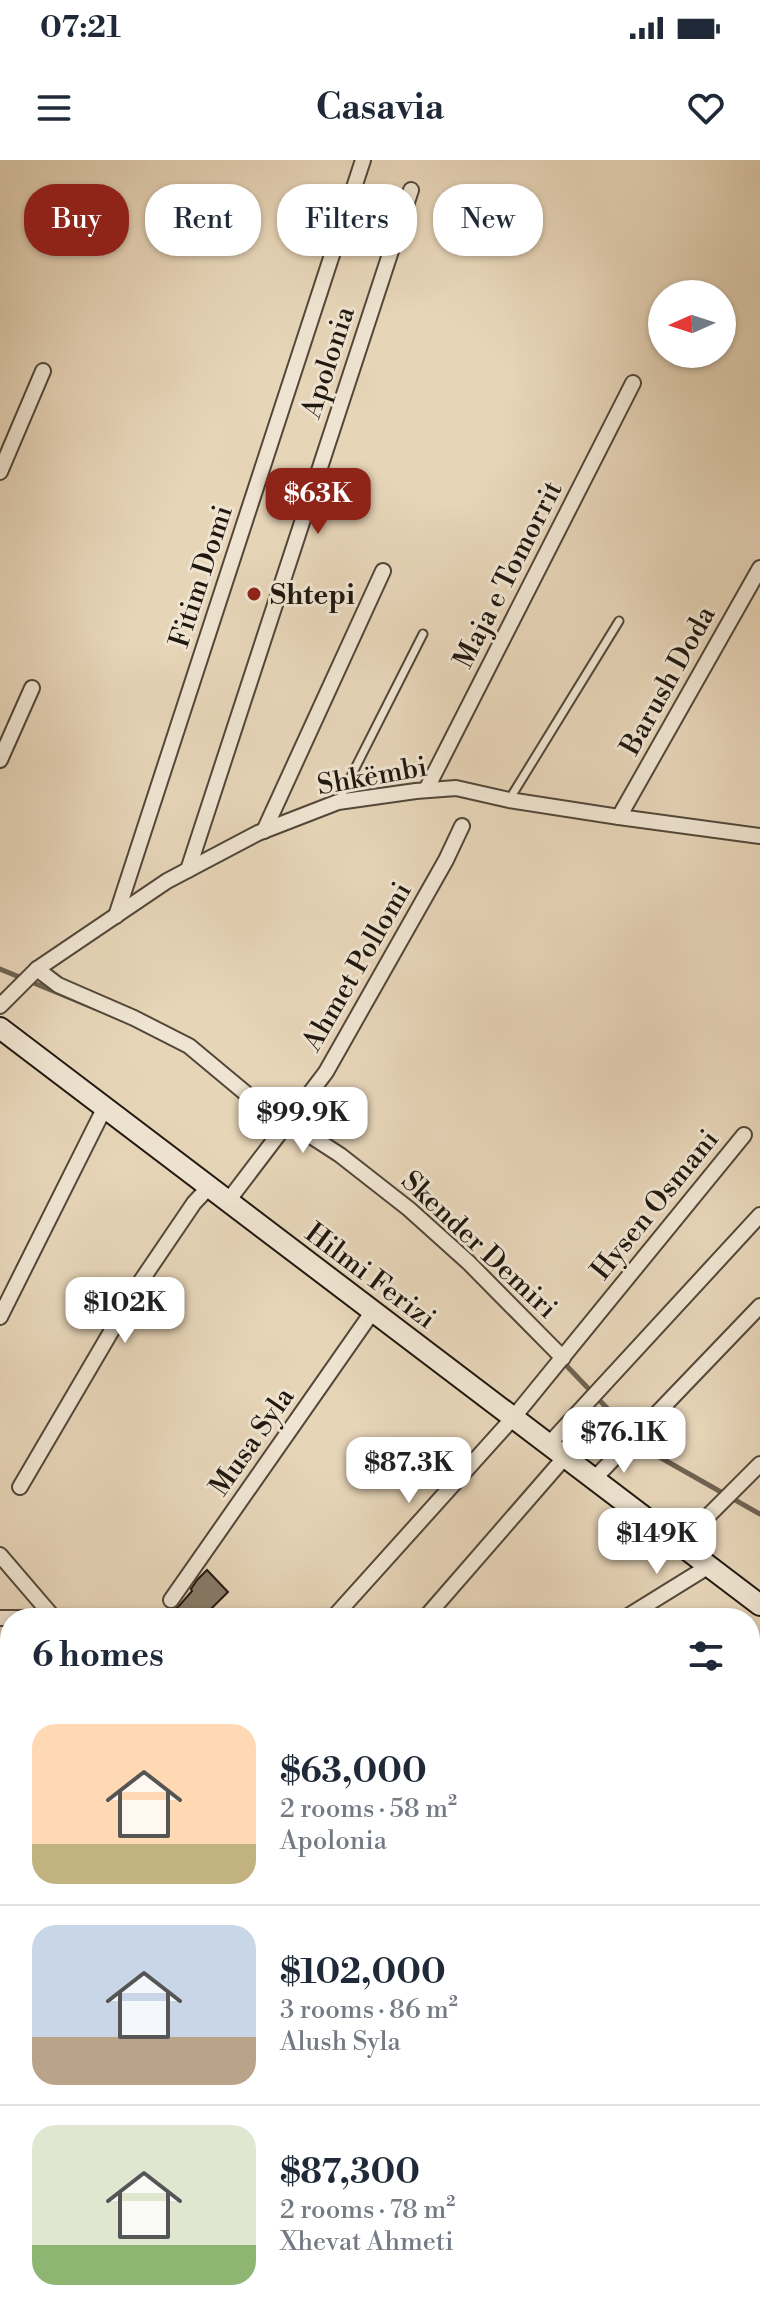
<!DOCTYPE html>
<html lang="en">
<head>
<meta charset="utf-8">
<style>
	:root { --surface:#fff; --page:#f2f2f3; --text:#1f2937; --muted:#747a83; --line:#e0e1e3; --accent:#8f2418 }
	body { margin:0; font-family:"Libre Bodoni",serif; background:var(--page); color:var(--text); height:100vh; display:flex; flex-direction:column; font-size:30px; white-space:nowrap }
	* { box-sizing:border-box; margin:0 }
	p { font-size:26px; color:var(--muted) }
	.icon { flex:none; width:44px; height:44px; fill:none; stroke:currentColor; stroke-width:2; stroke-linecap:round; stroke-linejoin:round }
	.map { position:relative; flex:1; overflow:hidden }
	.side { position:absolute; left:0px; top:1448px; width:760px; height:712px; display:flex; flex-direction:column; background:var(--surface); border-radius:32px 32px 0 0; box-shadow:0 2px 6px #0004 }
	.side>* { flex:none }
	.top-card { position:absolute; left:24px; top:24px; width:712px; height:72px; display:flex; gap:16px }
	.needle { width:52px; rotate:267deg }
	.controls { position:absolute; left:648px; top:120px; display:grid; gap:16px }
	.controls a { display:grid; place-items:center; width:88px; height:88px; border-radius:50%; background:var(--surface); box-shadow:0 2px 6px #0004; font-size:40px }
	.price { position:absolute; translate:-50% -68px; padding:0 18px; border-radius:16px; background:#fff; color:#222; font-size:26px; line-height:52px; filter:drop-shadow(0 2px 4px #0008) }
	.price::after { content:''; position:absolute; left:50%; top:48px; width:24px; height:18px; margin-left:-12px; background:inherit; clip-path:polygon(0 0,100% 0,50% 100%) }
	.price.on { background:var(--accent); color:#fff }
	ul { padding:0; list-style:none }
	li { display:flex; align-items:center; gap:24px; height:200px; padding:0 32px }
	li+li { border-top:2px solid var(--line) }
	li span { display:grid; place-items:center; flex:none; width:224px; height:160px; border-radius:24px; color:#555 }
	li>.icon { margin-inline-start:auto }
	span .icon { width:96px; height:96px; fill:#fffc; stroke-width:1 }
	li b { font-size:34px }
	h2 { display:flex; justify-content:space-between; align-items:center; height:96px; padding:0 32px; font-size:34px }
	.chip { padding:0 28px; border-radius:32px; background:var(--surface); box-shadow:0 2px 6px #0004; font-size:28px; line-height:72px }
	.chip.on { background:var(--accent); color:#fff }
	.status { display:flex; justify-content:space-between; align-items:center; height:56px; padding:0 40px; background:var(--surface); direction:ltr }
	.status svg { height:22px; fill:currentColor }
	header { display:flex; justify-content:space-between; align-items:center; height:104px; padding:0 32px; background:var(--surface); font-size:36px; font-weight:800 }
	.map>svg:first-child { display:block }
	.lines { fill:none; stroke-linecap:round; stroke-linejoin:round }
	.stream { stroke:#6f6352; stroke-width:5 }
	.building { fill:#877a67; stroke:#20180f; stroke-width:2 }
	.lane-casing { stroke:#524739; stroke-width:11 }
	.street-casing { stroke:#524739; stroke-width:18 }
	.secondary-casing { stroke:#20180f; stroke-width:24 }
	.lane { stroke:#efe4d1; stroke-width:7 }
	.street { stroke:#efe4d1; stroke-width:14 }
	.secondary { stroke:#efe4d1; stroke-width:20 }
	.poi-dot { fill:#8f2418; stroke:#efe4d1; stroke-width:3 }
	.labels { text-anchor:middle; stroke-width:6; stroke-linejoin:round; paint-order:stroke }
	.street-label { font-size:28px; fill:#20180f; stroke:#efe4d1 }
	.poi-label { font-size:28px; font-weight:bold; fill:#20180f; stroke:#efe4d1; text-anchor:start }
</style>
</head>
<body>
<div class="status"><b>07:21</b><svg viewBox="0 0 49 12"><path d="M0 12V9h3v3zM5 12V6h3v6zM10 12V3h3v9zM15 12V0h3v12zM26 1h20v11H26zM47 4h2v5h-2z"/></svg></div>
<header><svg class="icon" aria-label="menu" viewBox="0 0 24 24"><path d="M4 6h16M4 12h16M4 18h16"/></svg>Casavia<svg class="icon" aria-label="heart" viewBox="0 0 24 24"><path d="M12 20l-8-8c-3-5 5-10 8-4 3-6 11-1 8 4z"/></svg></header>
<div class="map">
<svg width="760" height="2160" viewBox="0 0 760 2160">
	<rect width="100%" height="100%" fill="#e7d5b8"/>
	<filter id="stains"><feTurbulence type="fractalNoise" baseFrequency=".0025" numOctaves="4"/><feColorMatrix values="0 0 0 0 .2 0 0 0 0 .09 0 0 0 0 .02 0 0 0 .5 -.17"/></filter>
	<radialGradient id="worn" r=".72"><stop offset=".6" stop-color="#630" stop-opacity="0"/><stop offset="1" stop-color="#630" stop-opacity=".3"/></radialGradient>
	<g class="lines">
		<g class="stream">
			<polyline points="0,809 97,849"/>
			<polyline points="563,1202 647,1290 760,1354"/>
		</g>
	</g>
	<polygon class="building" points="207,1410 228,1432 202,1458 164,1458 179,1446 192,1431 191,1429 197,1420"/>
	<g class="lines">
		<g class="lane-casing">
			<g id="lane">
				<polyline points="339,640 423,474"/>
				<polyline points="509,640 619,461"/>
			</g>
		</g>
		<g class="street-casing">
			<g id="street">
				<polyline points="0,312 43,211"/>
				<polyline points="0,600 32,528"/>
				<polyline points="426,630 633,223"/>
				<polyline points="619,657 760,408"/>
				<polyline points="264,671 383,411"/>
				<polyline points="188,710 411,30"/>
				<polyline points="116,756 363,0"/>
				<polyline points="37,809 58,825 134,858 189,886 249,936 340,995 409,1049 468,1102 563,1198"/>
				<polyline points="0,846 37,809 167,721 258,673 338,642 416,631 456,628 509,640 619,657 760,676"/>
				<polyline points="228,1041 326,912 446,700 462,666"/>
				<polyline points="0,1157 105,947"/>
				<polyline points="549,1284 760,1055"/>
				<polyline points="594,1319 760,1146"/>
				<polyline points="20,1327 139,1124 194,1043 209,1027"/>
				<polyline points="680,1384 760,1304"/>
				<polyline points="0,1395 54,1458"/>
				<polyline points="171,1440 373,1151"/>
				<polyline points="0,1458 53,1458"/>
				<polyline points="333,1458 513,1258 744,975"/>
				<polyline points="425,1458 565,1297"/>
				<polyline points="625,1458 709,1406"/>
				<polyline points="750,1523 760,1518"/>
				<polyline points="0,1635 10,1631"/>
				<polyline points="750,1685 760,1681"/>
				<polyline points="750,1848 760,1844"/>
				<polyline points="0,1849 10,1845"/>
				<polyline points="750,1988 760,1986"/>
				<polyline points="750,2067 760,2066"/>
				<polyline points="557,2150 561,2160"/>
			</g>
		</g>
		<g class="secondary-casing">
			<polyline id="secondary" points="0,868 760,1445"/>
		</g>
		<use href="#lane" class="lane"/>
		<use href="#street" class="street"/>
		<use href="#secondary" class="secondary"/>
	</g>
	<circle class="poi-dot" cx="254" cy="434" r="8"/>
	<g class="labels">
		<g class="street-label">
			<text transform="translate(327 202) rotate(-72)" y="10">Apolonia</text>
			<text transform="translate(507 414) rotate(-63)" y="10">Maja e Tomorrit</text>
			<text transform="translate(200 416) rotate(-72)" y="10">Fitim Domi</text>
			<text transform="translate(667 520) rotate(-61)" y="10">Barush Doda</text>
			<text transform="translate(372 615) rotate(-10)" y="10">Shkëmbi</text>
			<text transform="translate(356 806) rotate(-60)" y="10">Ahmet Pollomi</text>
			<text transform="translate(654 1044) rotate(-51)" y="10">Hysen Osmani</text>
			<text transform="translate(480 1084) rotate(43)" y="10">Skender Demiri</text>
			<text transform="translate(371 1115) rotate(37)" y="10">Hilmi Ferizi</text>
			<text transform="translate(251 1281) rotate(-55)" y="10">Musa Syla</text>
		</g>
		<g class="poi-label">
			<text x="270" y="444">Shtepi</text>
		</g>
	</g>
	<rect width="100%" height="100%" filter="url(#stains)"/>
	<rect width="100%" height="100%" fill="url(#worn)"/>
</svg>
<div class="controls">
<a><svg class="needle" viewBox="-14 -14 28 28"><path d="M0-13l5 13h-10z" fill="#e53935"/><path d="M0 13l5-13h-10z" fill="#747a83"/></svg></a>
</div>
<b class="price on" style="left:318px;top:376px">$63K</b>
<b class="price" style="left:303px;top:995px">$99.9K</b>
<b class="price" style="left:125px;top:1185px">$102K</b>
<b class="price" style="left:624px;top:1315px">$76.1K</b>
<b class="price" style="left:409px;top:1345px">$87.3K</b>
<b class="price" style="left:657px;top:1416px">$149K</b>
<div class="top-card">
<a class="chip on">Buy</a>
<a class="chip">Rent</a>
<a class="chip">Filters</a>
<a class="chip">New</a>
</div>
<section class="side">
<h2>6 homes<svg class="icon" aria-label="filters" viewBox="0 0 24 24"><path d="M4 7h16M4 17h16"/><circle cx="9" cy="7" r="2"/><circle cx="15" cy="17" r="2"/></svg></h2>
<ul>
<li><span style="background:linear-gradient(#ffd9b3 75%,#c2b280 0)"><svg class="icon" aria-label="home" viewBox="0 0 24 24"><path d="M3 11l9-7 9 7M6 9v11h12V9"/></svg></span><div><b>$63,000</b><p>2 rooms · 58 m²</p><p>Apolonia</p></div></li>
<li><span style="background:linear-gradient(#c9d6e8 70%,#b9a48a 0)"><svg class="icon" aria-label="home" viewBox="0 0 24 24"><path d="M3 11l9-7 9 7M6 9v11h12V9"/></svg></span><div><b>$102,000</b><p>3 rooms · 86 m²</p><p>Alush Syla</p></div></li>
<li><span style="background:linear-gradient(#dfe7d0 75%,#8fb573 0)"><svg class="icon" aria-label="home" viewBox="0 0 24 24"><path d="M3 11l9-7 9 7M6 9v11h12V9"/></svg></span><div><b>$87,300</b><p>2 rooms · 78 m²</p><p>Xhevat Ahmeti</p></div></li>
</ul>
</section>
</div>
</body>
</html>
